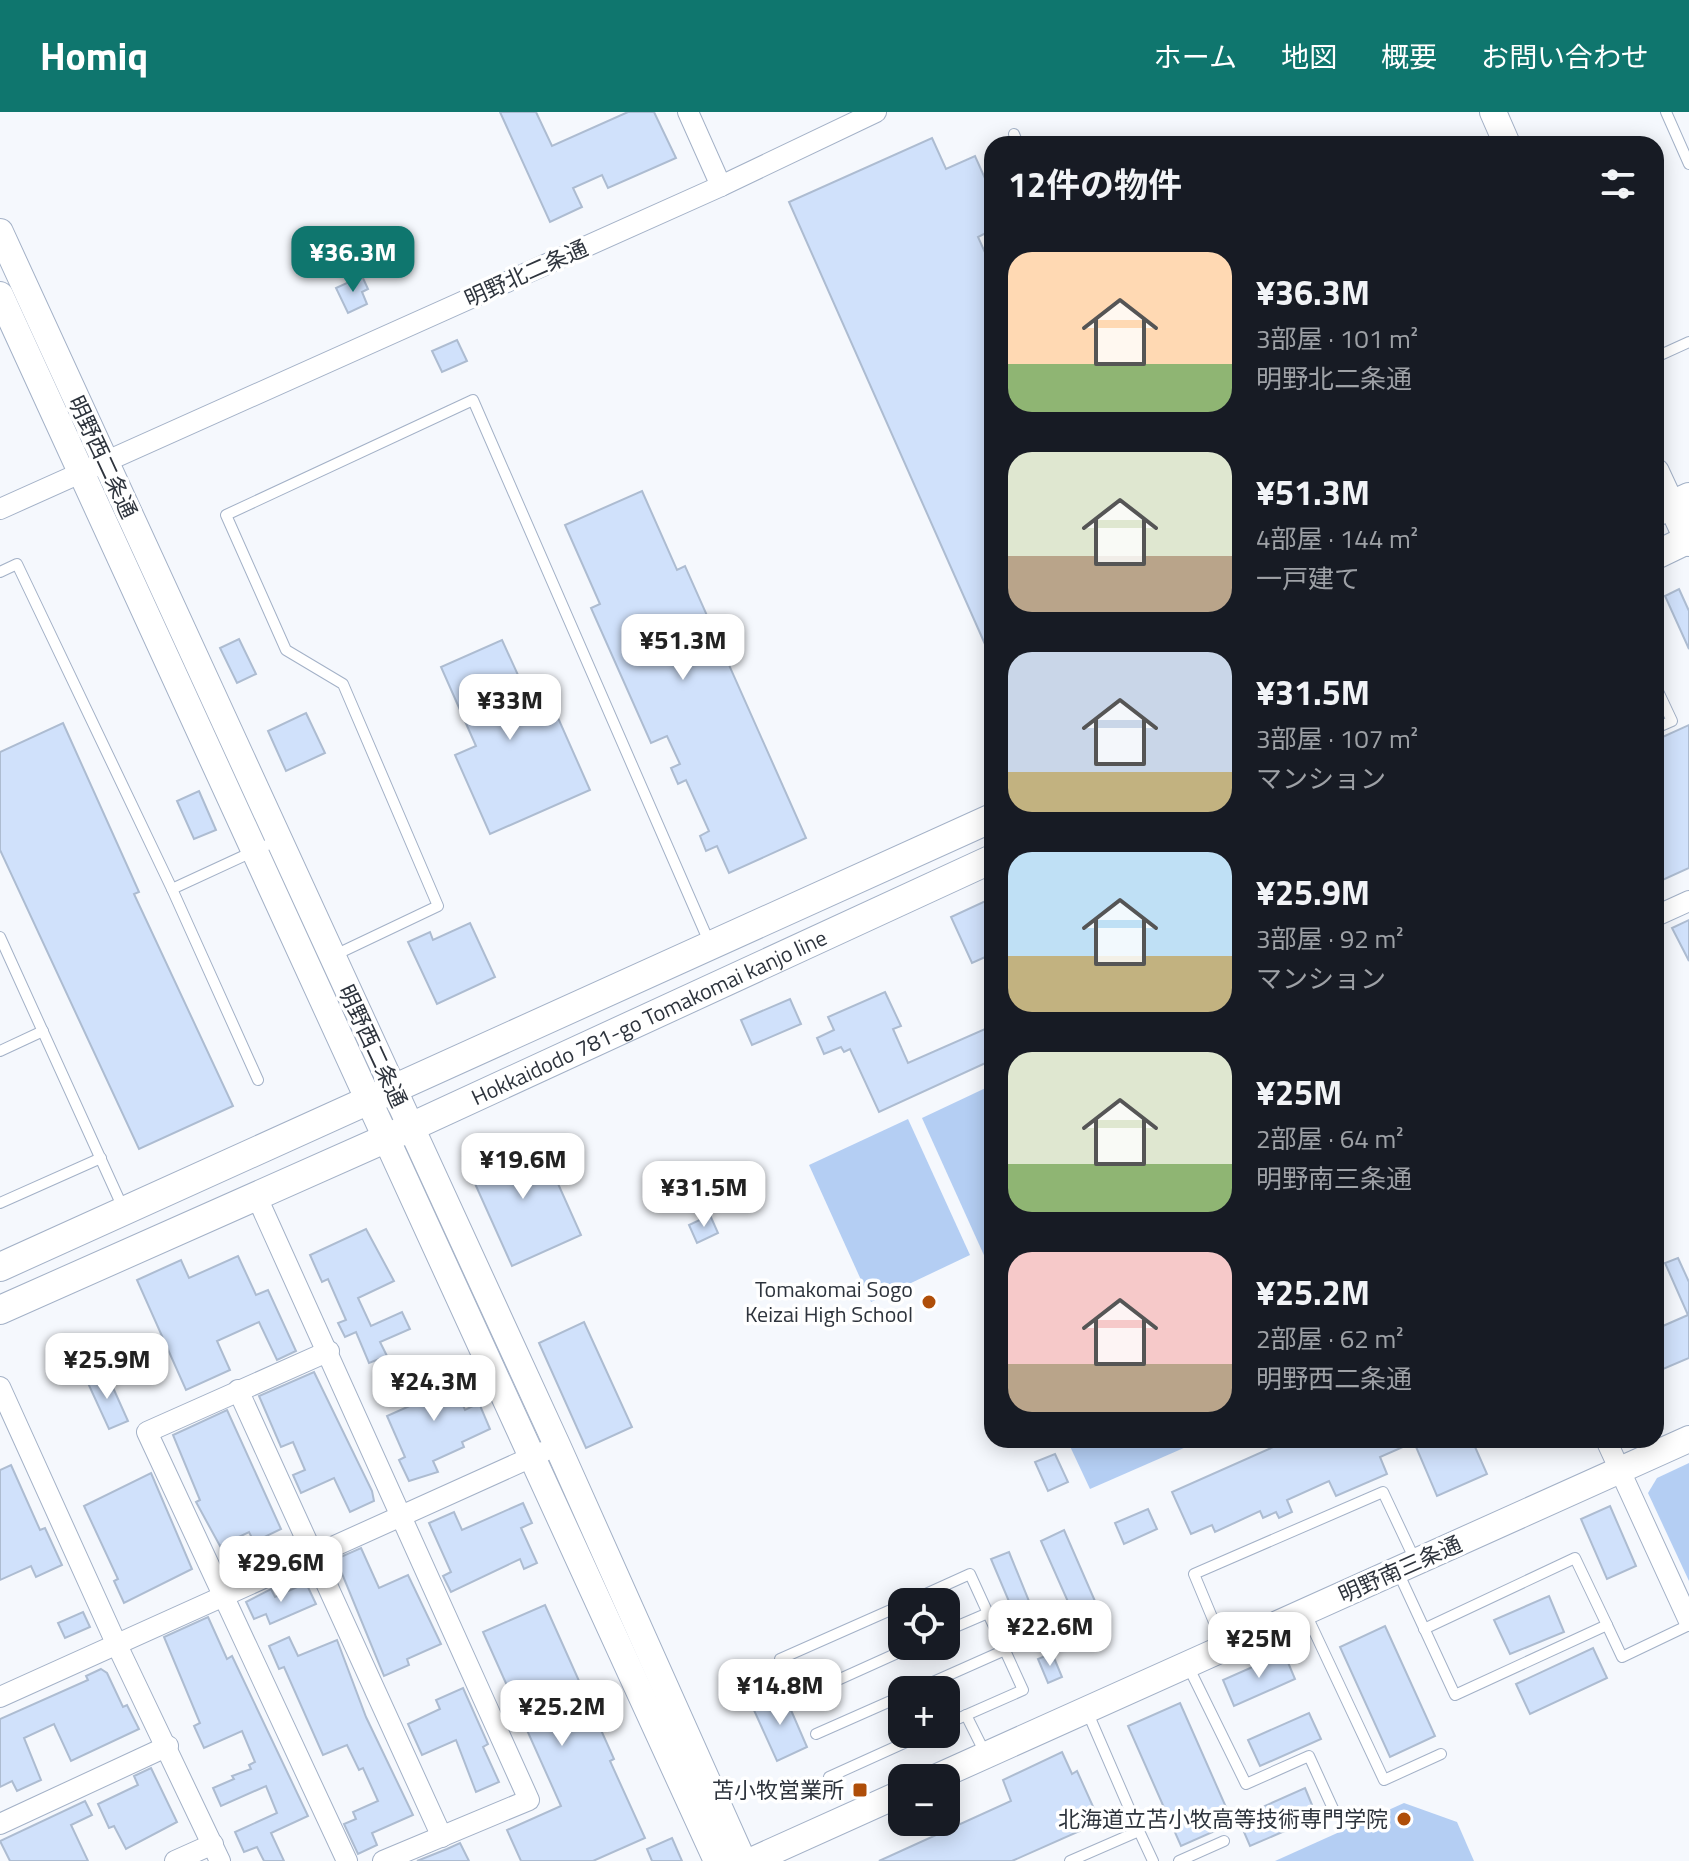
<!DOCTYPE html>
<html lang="ja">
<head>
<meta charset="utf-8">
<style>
	:root { --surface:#171b24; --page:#242831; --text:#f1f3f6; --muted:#9ea1a6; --accent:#0f766e }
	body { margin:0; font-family:"Titillium Web","Noto Sans JP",sans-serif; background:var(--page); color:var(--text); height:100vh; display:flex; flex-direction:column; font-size:30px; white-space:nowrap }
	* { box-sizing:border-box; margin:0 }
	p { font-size:26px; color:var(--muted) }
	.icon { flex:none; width:44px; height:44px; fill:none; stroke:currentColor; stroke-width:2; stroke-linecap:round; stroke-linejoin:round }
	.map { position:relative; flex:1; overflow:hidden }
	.details { position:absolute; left:984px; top:24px; width:680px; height:1312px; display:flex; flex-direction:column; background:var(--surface); border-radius:24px; box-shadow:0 4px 20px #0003 }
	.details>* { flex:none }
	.tools { position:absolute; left:888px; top:1476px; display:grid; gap:16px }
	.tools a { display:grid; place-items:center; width:72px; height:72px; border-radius:16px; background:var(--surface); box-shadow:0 4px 20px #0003; font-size:40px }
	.price { position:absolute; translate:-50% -68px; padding:0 18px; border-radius:16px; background:#fff; color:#222; font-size:26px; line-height:52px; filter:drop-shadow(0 2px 4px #0008) }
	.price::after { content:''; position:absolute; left:50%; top:48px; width:24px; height:18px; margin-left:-12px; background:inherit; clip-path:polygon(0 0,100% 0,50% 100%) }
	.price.current { background:var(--accent); color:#fff }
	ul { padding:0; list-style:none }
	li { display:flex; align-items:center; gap:24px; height:200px; padding:0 24px }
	li span { display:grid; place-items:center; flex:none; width:224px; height:160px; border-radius:24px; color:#555 }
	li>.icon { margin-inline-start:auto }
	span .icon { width:96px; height:96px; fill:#fffc; stroke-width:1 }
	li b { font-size:34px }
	h2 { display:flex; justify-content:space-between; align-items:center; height:96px; padding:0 24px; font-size:34px }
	header { display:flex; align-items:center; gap:48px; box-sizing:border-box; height:112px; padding:0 40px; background:var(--accent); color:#fff }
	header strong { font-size:38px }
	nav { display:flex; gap:44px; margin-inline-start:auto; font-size:28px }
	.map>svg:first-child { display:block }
	.green { fill:#b4cef3 }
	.building { fill:#d0e1fb; stroke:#adbcd1; stroke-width:2 }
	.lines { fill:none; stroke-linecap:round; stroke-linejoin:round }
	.service-casing { stroke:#a3b1c7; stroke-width:12 }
	.minor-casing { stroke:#a3b1c7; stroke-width:22 }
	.tertiary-casing { stroke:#a3b1c7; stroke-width:28 }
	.secondary-casing { stroke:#a3b1c7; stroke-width:30 }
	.service { stroke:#fff; stroke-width:10 }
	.minor { stroke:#fff; stroke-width:20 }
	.tertiary { stroke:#fff; stroke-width:26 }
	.secondary { stroke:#fff; stroke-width:28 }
	.poi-dot { fill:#af4e09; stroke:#fff; stroke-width:3 }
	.labels { text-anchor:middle; stroke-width:7; stroke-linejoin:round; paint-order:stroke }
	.street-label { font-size:22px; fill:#2e343d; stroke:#fff }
	.poi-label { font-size:22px; fill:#2e343d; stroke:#fff; text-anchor:end }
</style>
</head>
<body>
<header>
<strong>Homiq</strong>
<nav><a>ホーム</a><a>地図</a><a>概要</a><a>お問い合わせ</a></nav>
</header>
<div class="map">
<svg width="1689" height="1749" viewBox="0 0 1689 1749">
	<rect width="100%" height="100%" fill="#f5f8fd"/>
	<g class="green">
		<polygon points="992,973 992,1161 922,1006"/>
		<polygon points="908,1007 970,1143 871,1190 809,1053"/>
		<polygon points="1067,1328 1202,1328 1090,1377"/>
		<polygon points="1689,1351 1689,1469 1648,1381 1657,1366"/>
		<polygon points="1404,1691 1457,1710 1474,1749 1275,1749"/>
	</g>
	<g class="building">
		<polygon points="500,0 536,0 552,34 628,0 654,0 676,46 608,76 602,63 573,76 582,95 550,110"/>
		<polygon points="932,26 946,57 975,44 992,82 992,118 978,125 992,156 992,548 789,90"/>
		<polygon points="362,164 368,177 362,180 367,192 348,201 336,176"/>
		<polygon points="457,228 467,249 442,260 432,239"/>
		<polygon points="642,379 677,458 685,454 806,726 729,761 717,734 706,739 700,724 709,719 686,668 678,672 671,656 680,652 667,624 651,631 591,496 600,492 565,413"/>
		<polygon points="1679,477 1689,499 1689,537 1665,484"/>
		<polygon points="239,527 256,562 237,571 220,536"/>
		<polygon points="502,528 538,607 555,599 590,678 490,722 455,643 476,634 441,555"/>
		<polygon points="306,601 325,641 286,659 268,619"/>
		<polygon points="63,611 139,780 134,782 233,994 139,1037 0,738 0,640"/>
		<polygon points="1689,613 1689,756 1656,771 1656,628"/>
		<polygon points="199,679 216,718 194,727 177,689"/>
		<polygon points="992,786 992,842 972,851 951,805"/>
		<polygon points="1689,808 1689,849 1672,816"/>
		<polygon points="470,811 495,865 437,892 408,830 430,820 433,828"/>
		<polygon points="885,880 901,914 893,917 908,951 985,917 992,932 985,938 990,949 879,1000 850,937 844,940 841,935 824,942 817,926 834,918 828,905"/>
		<polygon points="790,887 801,912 752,933 741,908"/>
		<polygon points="538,1027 581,1123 512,1154 463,1045 482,1036 488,1049"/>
		<polygon points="710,1103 718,1121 697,1131 689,1113"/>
		<polygon points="366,1117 394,1169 358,1186 371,1214 402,1200 410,1217 380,1230 387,1244 369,1251 356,1220 345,1225 338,1211 346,1208 328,1167 322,1170 310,1143"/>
		<polygon points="238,1144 256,1183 268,1178 296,1239 277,1248 259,1210 217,1229 230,1258 186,1278 137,1168 181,1148 189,1166"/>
		<polygon points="1678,1146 1689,1170 1689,1246 1656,1260 1656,1217 1688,1203 1665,1151"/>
		<polygon points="584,1210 632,1315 586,1336 539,1231"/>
		<polygon points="444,1251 465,1298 479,1291 490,1317 462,1330 464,1335 433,1349 438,1360 409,1369 399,1348 405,1345 387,1304 421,1289 410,1266"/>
		<polygon points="106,1260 128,1309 109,1317 87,1269"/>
		<polygon points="314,1260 372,1379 374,1389 350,1400 334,1366 301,1381 293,1363 305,1358 293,1330 281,1335 259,1284"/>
		<polygon points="227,1298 281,1417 254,1430 249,1420 220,1434 196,1390 200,1388 173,1323"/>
		<polygon points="1289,1328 1472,1328 1487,1362 1437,1384 1414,1330 1380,1345 1387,1362 1336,1384 1329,1369 1287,1388 1292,1400 1279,1406 1276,1400 1263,1406 1260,1399 1215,1420 1212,1413 1191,1422 1172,1380"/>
		<polygon points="1055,1342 1068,1370 1048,1379 1035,1350"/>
		<polygon points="11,1353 40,1418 45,1416 62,1453 36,1465 31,1454 0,1468 0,1358"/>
		<polygon points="151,1361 192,1457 124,1491 114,1469 118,1467 84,1394"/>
		<polygon points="523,1391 532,1411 521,1416 537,1451 524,1457 520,1447 451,1480 443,1464 451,1460 429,1411 454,1400 462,1418"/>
		<polygon points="1610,1394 1636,1454 1607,1467 1581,1407"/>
		<polygon points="1148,1397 1157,1417 1124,1432 1115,1411"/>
		<polygon points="1064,1418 1108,1519 1085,1528 1041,1429"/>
		<polygon points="361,1436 379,1476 408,1463 441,1532 407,1547 409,1553 384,1564 336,1447"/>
		<polygon points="1009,1440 1033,1499 1016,1506 991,1447"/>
		<polygon points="306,1471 316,1492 270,1512 266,1502 254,1507 246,1490 271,1477 275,1485"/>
		<polygon points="1549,1484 1564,1520 1510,1542 1494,1508"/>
		<polygon points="545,1493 614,1647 610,1649 645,1726 593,1749 521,1749 507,1718 561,1694 483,1520"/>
		<polygon points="83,1500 90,1515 65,1526 58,1511"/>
		<polygon points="208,1505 227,1547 232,1544 308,1704 271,1721 284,1749 264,1749 257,1735 244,1740 235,1720 277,1701 266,1674 221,1694 213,1676 234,1667 232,1664 251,1657 249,1653 255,1650 242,1619 204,1636 194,1614 200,1611 164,1525"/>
		<polygon points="1385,1514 1435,1624 1390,1645 1340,1535"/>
		<polygon points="289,1525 298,1544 337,1528 366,1605 413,1703 372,1721 377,1733 358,1742 344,1712 356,1707 353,1700 378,1689 363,1656 359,1658 347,1633 323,1643 284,1555 279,1557 269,1534"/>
		<polygon points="1593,1536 1607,1566 1530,1602 1516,1572"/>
		<polygon points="1052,1541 1062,1565 1048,1571 1038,1547"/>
		<polygon points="1284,1541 1295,1567 1234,1594 1223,1568"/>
		<polygon points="101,1557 107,1561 123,1595 127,1593 139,1617 71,1649 54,1612 24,1626 41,1668 17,1679 12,1669 0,1675 0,1607 88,1568 86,1564"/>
		<polygon points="463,1576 488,1632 483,1635 499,1670 476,1680 456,1628 422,1643 408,1612 440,1597 436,1588"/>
		<polygon points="784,1582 807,1635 777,1649 753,1596"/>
		<polygon points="1180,1591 1233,1711 1181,1734 1128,1614"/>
		<polygon points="1309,1601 1321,1627 1260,1654 1248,1628"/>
		<polygon points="1062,1640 1072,1662 1077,1659 1100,1710 1012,1749 879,1749 1011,1689 1003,1668"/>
		<polygon points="151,1656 177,1710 126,1737 114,1714 109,1716 98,1692 138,1673 134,1664"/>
		<polygon points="1305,1676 1317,1705 1250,1734 1238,1706"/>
		<polygon points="85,1689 92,1703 71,1713 88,1749 10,1749 0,1729"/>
		<polygon points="672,1726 682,1749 652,1749 647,1737"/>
		<polygon points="460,1731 469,1749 417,1749 447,1737"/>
	</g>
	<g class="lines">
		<g class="service-casing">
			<g id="service">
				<polyline points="1666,0 1689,52"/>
				<polyline points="1014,22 1018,32"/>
				<polyline points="1656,245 1689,230"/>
				<polyline points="0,460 17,452 172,777 258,968"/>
				<polyline points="1656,575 1672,609 1656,616"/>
				<polyline points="172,777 278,728"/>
				<polyline points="0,825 123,1096"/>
				<polyline points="335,843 438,794 343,572 286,538 226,403 473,288 710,832"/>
				<polyline points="0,939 43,919"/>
				<polyline points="0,1091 101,1046"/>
				<polyline points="1398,1460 1455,1583 1607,1513 1622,1545 1689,1513"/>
				<polyline points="908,1490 970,1462 1023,1578 946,1612"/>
				<polyline points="1306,1502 1384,1668 1441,1642"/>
				<polyline points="1424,1517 1575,1446 1607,1513"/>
				<polyline points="946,1519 988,1501"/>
				<polyline points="1224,1534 1194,1462 1383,1380 1415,1448"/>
				<polyline points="780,1547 902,1493"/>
				<polyline points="1188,1554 1246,1672 1309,1644 1335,1701"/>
				<polyline points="915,1578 1005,1538"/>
				<polyline points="800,1585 913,1534"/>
				<polyline points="966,1603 985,1641"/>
				<polyline points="816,1622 902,1584"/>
				<polyline points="829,1665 924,1622"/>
				<polyline points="1139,1719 1153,1749"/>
				<polyline points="1070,1749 1139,1719 1087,1599"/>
				<polyline points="1179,1749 1224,1729"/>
			</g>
		</g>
		<g class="minor-casing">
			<g id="minor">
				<polyline points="688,0 721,74"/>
				<polyline points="0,397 721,74 876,0"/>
				<polyline points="1656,804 1689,789"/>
				<polyline points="256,1083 529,1688 383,1749"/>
				<polyline points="329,1239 147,1320 347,1749"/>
				<polyline points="0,1275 116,1531 220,1749"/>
				<polyline points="238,1278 442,1725"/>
				<polyline points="1606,1328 1689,1509"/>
				<polyline points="0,1585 543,1340"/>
				<polyline points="0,1712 168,1634"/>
				<polyline points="175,1749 213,1732"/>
			</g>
		</g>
		<g class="tertiary-casing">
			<g id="tertiary">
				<polyline points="1493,0 1507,32"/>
				<polyline points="0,120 557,1333 743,1749"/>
				<polyline points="0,183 717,1749"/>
				<polyline points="1656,360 1689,431"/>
				<polyline points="935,1666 1689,1327"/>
				<polyline points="751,1749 902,1681"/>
			</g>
		</g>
		<g class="secondary-casing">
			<g id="secondary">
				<polyline points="1656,400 1689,385"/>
				<polyline points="1656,443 1689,427"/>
				<polyline points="0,1155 992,706"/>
				<path id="s1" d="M0 1198 387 1026 992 747"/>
			</g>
		</g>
		<use href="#service" class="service"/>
		<use href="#minor" class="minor"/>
		<use href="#tertiary" class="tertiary"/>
		<use href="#secondary" class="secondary"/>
	</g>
	<g class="poi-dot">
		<circle cx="929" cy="1190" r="8"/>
		<rect x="852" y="1670" width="16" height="16" rx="4"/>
		<circle cx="1404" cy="1707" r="8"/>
	</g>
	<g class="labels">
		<g class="street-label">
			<text transform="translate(526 161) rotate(-24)" y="8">明野北二条通</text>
			<text transform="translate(103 345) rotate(65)" y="8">明野西二条通</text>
			<text dy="8" stroke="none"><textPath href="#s1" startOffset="712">Hokkaidodo 781-go Tomakomai kanjo line</textPath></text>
			<text transform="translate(373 934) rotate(65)" y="8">明野西二条通</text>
			<text transform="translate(1400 1457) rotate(-24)" y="8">明野南三条通</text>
		</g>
		<g class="poi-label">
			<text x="913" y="1185">Tomakomai Sogo<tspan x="913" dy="25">Keizai High School</tspan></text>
			<text x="844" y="1686">苫小牧営業所</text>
			<text x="1388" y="1715">北海道立苫小牧高等技術専門学院</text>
		</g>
	</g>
</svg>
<div class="tools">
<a><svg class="icon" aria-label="locate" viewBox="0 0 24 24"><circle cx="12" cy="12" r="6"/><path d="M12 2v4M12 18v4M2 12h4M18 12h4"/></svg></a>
<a>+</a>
<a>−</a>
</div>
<b class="price current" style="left:353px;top:182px">¥36.3M</b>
<b class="price" style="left:683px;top:570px">¥51.3M</b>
<b class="price" style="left:510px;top:630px">¥33M</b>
<b class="price" style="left:523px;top:1089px">¥19.6M</b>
<b class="price" style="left:704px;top:1117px">¥31.5M</b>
<b class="price" style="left:107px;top:1289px">¥25.9M</b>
<b class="price" style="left:434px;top:1311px">¥24.3M</b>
<b class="price" style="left:281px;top:1492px">¥29.6M</b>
<b class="price" style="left:1050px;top:1556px">¥22.6M</b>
<b class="price" style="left:1259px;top:1568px">¥25M</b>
<b class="price" style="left:780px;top:1615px">¥14.8M</b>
<b class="price" style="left:562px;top:1636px">¥25.2M</b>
<section class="details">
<h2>12件の物件<svg class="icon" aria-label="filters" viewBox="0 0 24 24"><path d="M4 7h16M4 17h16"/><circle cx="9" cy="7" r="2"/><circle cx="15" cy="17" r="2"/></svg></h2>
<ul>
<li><span style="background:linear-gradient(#ffd9b3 70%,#8fb573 0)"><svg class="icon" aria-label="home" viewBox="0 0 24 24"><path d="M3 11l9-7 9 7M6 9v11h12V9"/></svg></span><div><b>¥36.3M</b><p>3部屋 · 101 m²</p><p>明野北二条通</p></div></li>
<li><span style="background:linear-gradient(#dfe7d0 65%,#b9a48a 0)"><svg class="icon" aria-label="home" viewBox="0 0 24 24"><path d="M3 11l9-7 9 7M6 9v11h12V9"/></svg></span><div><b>¥51.3M</b><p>4部屋 · 144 m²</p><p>一戸建て</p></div></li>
<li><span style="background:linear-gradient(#c9d6e8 75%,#c2b280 0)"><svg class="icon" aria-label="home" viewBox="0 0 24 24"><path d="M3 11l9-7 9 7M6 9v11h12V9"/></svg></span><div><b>¥31.5M</b><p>3部屋 · 107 m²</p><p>マンション</p></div></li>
<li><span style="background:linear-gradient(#bfe0f5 65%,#c2b280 0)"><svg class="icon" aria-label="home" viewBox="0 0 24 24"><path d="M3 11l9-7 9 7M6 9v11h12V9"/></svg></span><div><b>¥25.9M</b><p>3部屋 · 92 m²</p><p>マンション</p></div></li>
<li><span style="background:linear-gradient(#dfe7d0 70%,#8fb573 0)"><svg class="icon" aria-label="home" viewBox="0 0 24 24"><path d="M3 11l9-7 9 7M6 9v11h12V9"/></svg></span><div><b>¥25M</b><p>2部屋 · 64 m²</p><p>明野南三条通</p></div></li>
<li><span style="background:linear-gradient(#f6c9c9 70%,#b9a48a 0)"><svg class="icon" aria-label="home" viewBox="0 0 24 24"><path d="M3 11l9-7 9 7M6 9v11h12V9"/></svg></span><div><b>¥25.2M</b><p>2部屋 · 62 m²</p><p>明野西二条通</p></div></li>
</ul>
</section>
</div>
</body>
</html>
